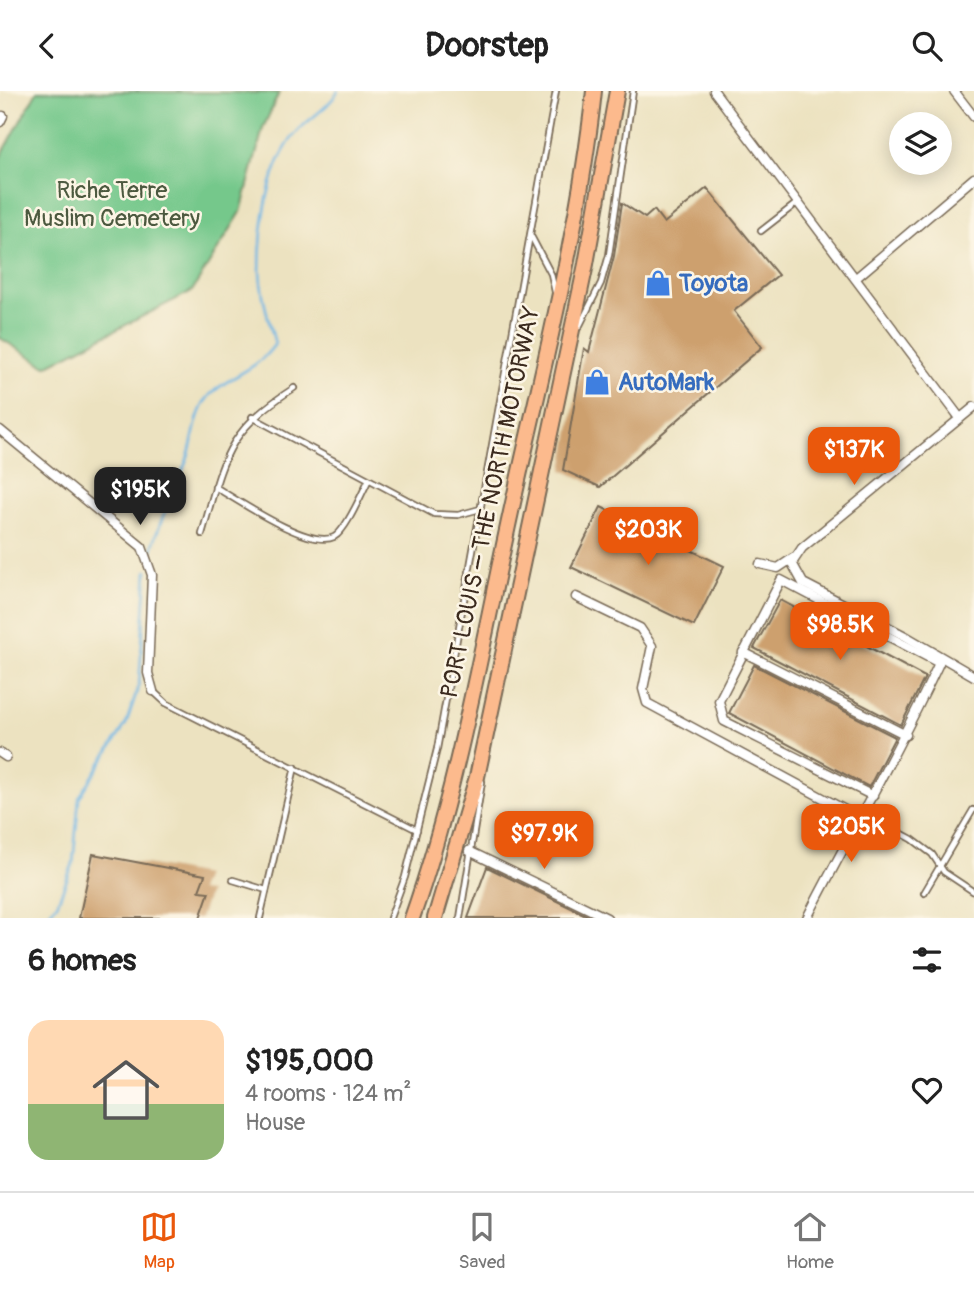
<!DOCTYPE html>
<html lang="en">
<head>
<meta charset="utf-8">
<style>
	:root { --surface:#fff; --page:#f6f6f6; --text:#222; --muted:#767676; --line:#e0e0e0; --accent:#ea580c }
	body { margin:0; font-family:Pangolin,sans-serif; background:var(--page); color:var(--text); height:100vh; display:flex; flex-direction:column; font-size:26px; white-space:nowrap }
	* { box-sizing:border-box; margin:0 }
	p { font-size:23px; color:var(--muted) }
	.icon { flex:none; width:38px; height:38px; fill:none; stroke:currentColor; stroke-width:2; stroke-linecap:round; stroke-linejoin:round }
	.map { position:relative; height:827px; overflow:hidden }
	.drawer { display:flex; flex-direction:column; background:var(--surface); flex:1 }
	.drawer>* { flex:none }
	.tools { position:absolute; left:889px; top:21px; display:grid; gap:14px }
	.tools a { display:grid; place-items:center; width:63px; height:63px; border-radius:50%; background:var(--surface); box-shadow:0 4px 18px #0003; font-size:35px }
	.price { position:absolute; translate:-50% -60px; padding:0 16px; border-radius:14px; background:var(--accent); color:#fff; font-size:23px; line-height:46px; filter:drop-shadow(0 2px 4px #0008) }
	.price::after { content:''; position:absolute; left:50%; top:42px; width:21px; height:16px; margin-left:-10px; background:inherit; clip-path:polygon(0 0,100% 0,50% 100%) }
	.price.current { background:#222; color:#fff }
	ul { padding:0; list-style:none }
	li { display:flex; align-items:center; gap:21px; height:175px; padding:0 28px }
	li span { display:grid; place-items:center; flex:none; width:196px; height:140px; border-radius:21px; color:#555 }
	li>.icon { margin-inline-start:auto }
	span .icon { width:84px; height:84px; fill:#fffc; stroke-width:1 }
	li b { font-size:30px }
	h2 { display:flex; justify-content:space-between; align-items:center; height:84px; padding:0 28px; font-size:30px }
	header { display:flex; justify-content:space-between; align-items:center; height:91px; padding:0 28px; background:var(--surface); font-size:32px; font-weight:800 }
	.menu { display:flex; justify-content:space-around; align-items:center; height:98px; border-top:2px solid var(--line); background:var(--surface); font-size:19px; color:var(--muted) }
	.menu a { display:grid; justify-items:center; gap:4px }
	.menu .current { color:var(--accent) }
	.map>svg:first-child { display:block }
	.green { fill:#75c88b; stroke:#587954; stroke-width:2 }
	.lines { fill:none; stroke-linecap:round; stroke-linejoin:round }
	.stream { stroke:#6eb6e5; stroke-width:2.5 }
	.building { fill:#cda06e }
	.service-casing { stroke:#796a57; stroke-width:8 }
	.minor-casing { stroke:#796a57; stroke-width:11 }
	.trunk-casing { stroke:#796a57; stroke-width:18 }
	.service { stroke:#fff; stroke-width:4.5 }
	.minor { stroke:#fff; stroke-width:8 }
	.trunk { stroke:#fcba8d; stroke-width:14 }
	.labels { text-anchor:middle; stroke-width:5; stroke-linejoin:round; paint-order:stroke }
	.park-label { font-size:24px; fill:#4c593f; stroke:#fcf5e5 }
	.shop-label { font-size:24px; font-weight:bold; fill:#366cbe; stroke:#fcf5e5; text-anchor:start }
	.street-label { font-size:24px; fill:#3b2a1e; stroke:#fcf5e5 }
</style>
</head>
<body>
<header><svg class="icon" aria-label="back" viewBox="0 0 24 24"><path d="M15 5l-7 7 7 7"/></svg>Doorstep<svg class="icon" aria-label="search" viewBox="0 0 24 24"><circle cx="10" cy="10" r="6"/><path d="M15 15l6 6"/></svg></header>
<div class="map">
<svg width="974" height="827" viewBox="0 0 974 827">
	<rect width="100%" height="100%" fill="#fcf5e5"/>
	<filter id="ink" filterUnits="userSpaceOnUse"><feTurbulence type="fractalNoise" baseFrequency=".0143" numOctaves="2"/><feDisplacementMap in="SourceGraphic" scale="14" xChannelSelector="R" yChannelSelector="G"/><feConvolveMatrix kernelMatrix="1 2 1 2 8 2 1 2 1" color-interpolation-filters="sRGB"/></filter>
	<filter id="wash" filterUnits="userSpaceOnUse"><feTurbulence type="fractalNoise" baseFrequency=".00686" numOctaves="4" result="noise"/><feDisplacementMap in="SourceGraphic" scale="28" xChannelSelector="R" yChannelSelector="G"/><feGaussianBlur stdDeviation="1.57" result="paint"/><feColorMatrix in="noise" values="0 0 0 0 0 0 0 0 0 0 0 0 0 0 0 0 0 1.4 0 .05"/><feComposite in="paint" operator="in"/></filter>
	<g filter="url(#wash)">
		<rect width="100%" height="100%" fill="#ece2c0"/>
		<polygon class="green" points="37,0 279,2 263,37 241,121 192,200 46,275 0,247 0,67"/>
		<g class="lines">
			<g class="stream">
				<path d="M150 466C158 431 175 400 188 366 195 345 195 318 212 302 235 281 254 282 275 253 269 230 261 204 260 180 260 137 267 75 297 41 310 26 328 18 338 0"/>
				<polyline points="45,827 57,813 73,773 79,707 126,633 139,594 147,480"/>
			</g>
		</g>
		<g id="blocks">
			<g class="building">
				<polygon points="707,97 778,184 734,220 762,256 600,396 563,379 584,257 589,261 614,165 622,112 645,127 654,119 664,132"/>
				<polygon points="601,416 724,475 694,535 571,476"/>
				<polygon points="780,509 925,586 901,634 754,557"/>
				<polygon points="754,574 895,646 869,696 729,622"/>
				<polygon points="93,763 205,784 199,800 209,801 200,827 79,827"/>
				<polygon points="487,776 592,827 468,827"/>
			</g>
		</g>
	</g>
	<g filter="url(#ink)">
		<use href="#blocks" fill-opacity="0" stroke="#796a57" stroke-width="2"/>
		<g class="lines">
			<g class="service-casing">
				<g id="service">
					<polyline points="761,140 797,112"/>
					<polyline points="531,145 551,183 555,201"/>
					<polyline points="579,236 601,192 609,164 633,0"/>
					<polyline points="252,326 434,423 458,424 480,418"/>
					<path d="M215 396C239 410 309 458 334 446 346 440 362 402 368 390"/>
					<path d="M202 443C224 367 224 342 294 297"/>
					<polyline points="153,600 166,612 417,739"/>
					<polyline points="860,729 882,732 912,748 932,763 944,781 974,801"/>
					<polyline points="233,789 266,799"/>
					<polyline points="924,802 973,719"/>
					<polyline points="260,827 295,676"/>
					<polyline points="390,827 405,786 437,658 556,0"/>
					<polyline points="460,827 482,691"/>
				</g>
			</g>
			<g class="minor-casing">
				<g id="minor">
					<polyline points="714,0 960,327"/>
					<polyline points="954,0 974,26"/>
					<polyline points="0,31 3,25"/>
					<polyline points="856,187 974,87"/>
					<polyline points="974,316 802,457 792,472 803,492 907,546 974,585"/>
					<polyline points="0,339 142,456 152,484 148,582 153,600"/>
					<polyline points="760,473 778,477 793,467"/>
					<polyline points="576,506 640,537 652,555 643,598 647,612 858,726"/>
					<polyline points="743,561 906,644"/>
					<polyline points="0,662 6,666"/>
					<polyline points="469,760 607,827"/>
					<path d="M807 827C851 741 899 659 939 572L781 489 719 610 724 630 873 705"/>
				</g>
			</g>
			<g class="trunk-casing">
				<g id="trunk">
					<path d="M412 827C457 700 482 553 511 421 541 282 579 142 594 0"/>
					<polyline points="435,827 477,686 586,173 617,0"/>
				</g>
			</g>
			<use href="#service" class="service"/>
			<use href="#minor" class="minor"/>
			<use href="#trunk" class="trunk"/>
		</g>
	</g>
	<defs>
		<g id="shop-bare" transform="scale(2.1)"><path d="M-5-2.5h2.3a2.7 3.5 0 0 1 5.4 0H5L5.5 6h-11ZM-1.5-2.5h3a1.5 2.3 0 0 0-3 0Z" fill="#3f7fe0" stroke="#fcf5e5" stroke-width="2.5" paint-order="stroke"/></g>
	</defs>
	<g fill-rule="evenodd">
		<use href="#shop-bare" x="658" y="192"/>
		<use href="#shop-bare" x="597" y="291"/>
	</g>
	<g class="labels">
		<g class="park-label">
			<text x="112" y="107">Riche Terre<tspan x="112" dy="28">Muslim Cemetery</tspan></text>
		</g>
		<g class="shop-label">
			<text x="679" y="200">Toyota</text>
			<text x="618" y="299">AutoMark</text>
		</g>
		<g class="street-label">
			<text transform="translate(490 411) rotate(-78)" y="8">PORT LOUIS – THE NORTH MOTORWAY</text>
		</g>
	</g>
</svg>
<div class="tools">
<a><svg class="icon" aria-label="layers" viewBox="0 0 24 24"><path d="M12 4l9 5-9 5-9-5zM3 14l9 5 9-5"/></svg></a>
</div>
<b class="price" style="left:854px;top:396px">$137K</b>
<b class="price current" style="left:140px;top:436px">$195K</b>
<b class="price" style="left:648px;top:476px">$203K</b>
<b class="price" style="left:840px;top:571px">$98.5K</b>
<b class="price" style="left:851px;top:773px">$205K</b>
<b class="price" style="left:544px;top:780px">$97.9K</b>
</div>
<section class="drawer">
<h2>6 homes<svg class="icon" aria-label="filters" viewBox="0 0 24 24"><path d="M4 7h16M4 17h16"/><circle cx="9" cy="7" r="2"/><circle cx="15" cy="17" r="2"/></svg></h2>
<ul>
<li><span style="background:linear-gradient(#ffd9b3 60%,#8fb573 0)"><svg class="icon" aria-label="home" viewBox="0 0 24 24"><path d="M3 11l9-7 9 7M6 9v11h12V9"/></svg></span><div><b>$195,000</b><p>4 rooms · 124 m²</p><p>House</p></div><svg class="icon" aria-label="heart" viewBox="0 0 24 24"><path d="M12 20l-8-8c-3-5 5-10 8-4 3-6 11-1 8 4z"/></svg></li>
</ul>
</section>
<nav class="menu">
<a class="current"><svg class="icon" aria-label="map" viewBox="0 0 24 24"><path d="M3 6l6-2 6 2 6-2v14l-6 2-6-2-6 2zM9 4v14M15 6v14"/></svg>Map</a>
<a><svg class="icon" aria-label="saved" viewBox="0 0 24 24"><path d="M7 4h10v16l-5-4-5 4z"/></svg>Saved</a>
<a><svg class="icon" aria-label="home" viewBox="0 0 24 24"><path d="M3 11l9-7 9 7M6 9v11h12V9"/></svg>Home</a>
</nav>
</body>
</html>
